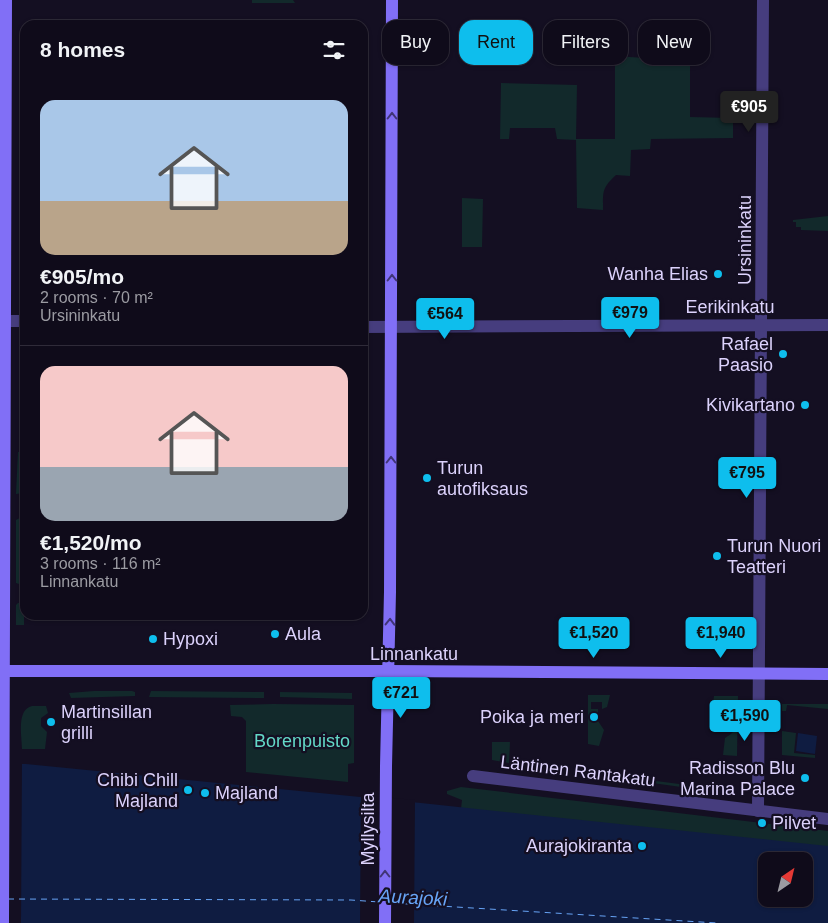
<!DOCTYPE html>
<html lang="en">
<head>
<meta charset="utf-8">
<style>
	:root { --surface:#0f0b1a; --page:#181423; --text:#f1f3f6; --muted:#9b9ba2; --line:#2f2b39; --accent:#0ebeed }
	body { margin:0; font-family:Helvetica,sans-serif; background:var(--page); color:var(--text); height:100vh; display:flex; flex-direction:column; font-size:19px; white-space:nowrap }
	* { box-sizing:border-box; margin:0 }
	p { font-size:16px; color:var(--muted) }
	.icon { flex:none; width:28px; height:28px; fill:none; stroke:currentColor; stroke-width:2; stroke-linecap:round; stroke-linejoin:round }
	.map { position:relative; flex:1; overflow:hidden }
	.panel { position:absolute; left:20px; top:20px; width:348px; height:600px; display:flex; flex-direction:column; background:var(--surface); border-radius:15px; box-shadow:0 1px 4px #0004,0 0 0 1px var(--line) }
	.panel>* { flex:none }
	.banner { position:absolute; left:382px; top:20px; width:370px; height:45px; display:flex; gap:10px }
	.needle { width:32px; rotate:35deg }
	.tools { position:absolute; left:758px; top:852px; display:grid; gap:10px }
	.tools a { display:grid; place-items:center; width:55px; height:55px; border-radius:10px; background:var(--surface); box-shadow:0 1px 4px #0004,0 0 0 1px var(--line); font-size:25px }
	.price { position:absolute; translate:-50% -42px; padding:0 11px; border-radius:5px; background:var(--accent); color:#111; font-size:16px; line-height:32px; filter:drop-shadow(0 1px 2px #0008) }
	.price::after { content:''; position:absolute; left:50%; top:30px; width:15px; height:11px; margin-left:-8px; background:inherit; clip-path:polygon(0 0,100% 0,50% 100%) }
	.price.active { background:#222; color:#fff }
	ul { padding:0; list-style:none }
	li { display:grid; align-content:center; gap:10px; height:265px; padding:0 20px }
	li+li { border-top:1px solid var(--line) }
	li span { display:grid; place-items:center; height:155px; border-radius:15px; color:#555 }
	li>.icon { margin-inline-start:auto }
	span .icon { width:90px; height:90px; fill:#fffc; stroke-width:1 }
	li b { font-size:21px }
	h2 { display:flex; justify-content:space-between; align-items:center; height:60px; padding:0 20px; font-size:21px }
	.chip { padding:0 18px; border-radius:15px; background:var(--surface); box-shadow:0 1px 4px #0004,0 0 0 1px var(--line); font-size:18px; line-height:45px }
	.chip.active { background:var(--accent); color:#111 }
	.map>svg:first-child { display:block }
	.green { fill:#12292b; fill-rule:evenodd }
	.water { fill:#0f1c41; fill-rule:evenodd }
	.pier { fill:#140f22 }
	.lines { fill:none; stroke-linecap:round; stroke-linejoin:round }
	.ferry { stroke:#67a4f6; stroke-width:1; stroke-dasharray:6 5; stroke-linecap:butt }
	.minor { stroke:#463d7e; stroke-width:12 }
	.tertiary { stroke:#463d7e; stroke-width:12 }
	.secondary { stroke:#816ff6; stroke-width:12 }
	.oneway { stroke:#403577 }
	.poi-dot { fill:#0ebeed; stroke:#140f22; stroke-width:2 }
	.labels { text-anchor:middle; stroke-width:4.5; stroke-linejoin:round; paint-order:stroke }
	.street-label { font-size:18px; fill:#dcd2fc; stroke:#140f22 }
	.poi-label { font-size:18px; fill:#dcd2fc; stroke:#140f22; text-anchor:end }
	.park-label { font-size:18px; fill:#63d8c7; stroke:#140f22 }
	.water-label { font-size:19px; font-style:italic; fill:#67a4f6; stroke:#140f22 }
</style>
</head>
<body>
<div class="map">
<svg width="828" height="923" viewBox="0 0 828 923">
	<rect width="100%" height="100%" fill="#140f22"/>
	<g class="green">
		<polygon points="252,0 293,0 295,3 252,3"/>
		<path d="M661 45 690 47V117L733 118V138L651 139 650 149 631 150 630 176 616 175C602 188 603 191 603 210L577 208 576 140 557 139 555 128H510L509 139H500L501 83 577 85 576 139H615V56L660 59Z"/>
		<polygon points="462,198 483,199 482,247 462,247"/>
		<polygon points="828,216 828,231 801,230 801,227 796,227 796,222 793,222 793,220"/>
		<polygon points="363,394 365,394 365,456 362,456"/>
		<polygon points="18,452 25,452 24,493 16,494"/>
		<polygon points="25,515 25,586 16,583 16,520"/>
		<polygon points="18,603 24,603 24,625 16,625 16,605"/>
		<polygon points="94,691 132,691 135,692 135,696 71,698 69,693"/>
		<polygon points="151,691 264,692 264,698 149,697"/>
		<polygon points="280,692 352,693 352,699 280,697"/>
		<polygon points="588,695 610,695 607,707 602,709 602,702 591,702 591,709 598,709 598,721 604,730 599,746 588,744"/>
		<path d="M714 696H738L737 756 723 755 725 738C735 732 743 725 729 714L730 705 719 704 717 713 712 712Z"/>
		<polygon points="273,704 354,705 354,763 348,764 348,782 246,772 246,721 242,717 231,716 230,705"/>
		<polygon points="782,704 828,704 828,709 787,705 786,711 782,711"/>
		<path d="M32 706H46L48 713 41 718V726L47 732 45 749H22C22 736 16 710 32 706Z"/>
		<polygon points="782,731 796,733 794,753 815,755 815,758 782,755"/>
		<polygon points="492,742 510,742 509,763 492,760"/>
		<polygon points="610,775 710,788 710,791 609,777"/>
		<path d="M461 787 828 831V923H448L462 800 447 794V791ZM766 861H804V899H766Z"/>
	</g>
	<g class="water">
		<polygon points="798,733 817,736 815,754 796,751"/>
		<path d="M0 764H26L421 803 828 846V923H0ZM766 861H804V899H766Z"/>
	</g>
	<g class="pier">
		<polygon points="0,761 22,761 21,923 0,923"/>
		<polygon points="361,795 415,800 414,923 360,923"/>
	</g>
	<g class="lines">
		<g class="ferry">
			<polyline points="8,899 351,900 379,902"/>
			<polyline points="391,903 717,923"/>
		</g>
		<g class="minor">
			<polyline points="473,776 828,819"/>
			<polyline points="758,811 763,0"/>
		</g>
		<g class="tertiary">
			<polyline points="4,321 25,321"/>
			<polyline points="362,327 828,325"/>
		</g>
		<g class="secondary">
			<polyline points="4,671 389,671 828,674"/>
			<polyline points="3,923 6,0"/>
			<polyline points="385,923 386,766 390,592 392,0"/>
		</g>
	</g>
	<defs><path id="oneway-chevron" d="M-2-3.5L2.5 0L-2 3.5" fill="none" stroke-width="1.6" stroke-linecap="round" stroke-linejoin="round" transform="scale(1.25)"/></defs>
	<g class="oneway">
		<use href="#oneway-chevron" transform="translate(392 116) rotate(-90)"/>
		<use href="#oneway-chevron" transform="translate(392 278) rotate(-90)"/>
		<use href="#oneway-chevron" transform="translate(391 460) rotate(-90)"/>
		<use href="#oneway-chevron" transform="translate(390 622) rotate(-89)"/>
		<use href="#oneway-chevron" transform="translate(385 874) rotate(-90)"/>
	</g>
	<g class="poi-dot">
		<circle cx="718" cy="274" r="5"/>
		<circle cx="783" cy="354" r="5"/>
		<circle cx="805" cy="405" r="5"/>
		<circle cx="427" cy="478" r="5"/>
		<circle cx="717" cy="556" r="5"/>
		<circle cx="275" cy="634" r="5"/>
		<circle cx="153" cy="639" r="5"/>
		<circle cx="594" cy="717" r="5"/>
		<circle cx="51" cy="722" r="5"/>
		<circle cx="805" cy="778" r="5"/>
		<circle cx="188" cy="790" r="5"/>
		<circle cx="205" cy="793" r="5"/>
		<circle cx="762" cy="823" r="5"/>
		<circle cx="642" cy="846" r="5"/>
	</g>
	<g class="labels">
		<g class="street-label">
			<text transform="translate(745 240) rotate(-90)" y="6">Ursininkatu</text>
			<text x="730" y="313">Eerikinkatu</text>
			<text x="414" y="660">Linnankatu</text>
			<text transform="translate(578 771) rotate(7)" y="6">Läntinen Rantakatu</text>
			<text transform="translate(368 829) rotate(-90)" y="6">Myllysilta</text>
		</g>
		<g class="poi-label">
			<text x="708" y="280">Wanha Elias</text>
			<text x="773" y="350">Rafael<tspan x="773" dy="21">Paasio</tspan></text>
			<text x="795" y="411">Kivikartano</text>
			<text x="437" y="474" text-anchor="start">Turun<tspan x="437" dy="21">autofiksaus</tspan></text>
			<text x="727" y="552" text-anchor="start">Turun Nuori<tspan x="727" dy="21">Teatteri</tspan></text>
			<text x="285" y="640" text-anchor="start">Aula</text>
			<text x="163" y="645" text-anchor="start">Hypoxi</text>
			<text x="61" y="718" text-anchor="start">Martinsillan<tspan x="61" dy="21">grilli</tspan></text>
			<text x="584" y="723">Poika ja meri</text>
			<text x="795" y="774">Radisson Blu<tspan x="795" dy="21">Marina Palace</tspan></text>
			<text x="178" y="786">Chibi Chill<tspan x="178" dy="21">Majland</tspan></text>
			<text x="215" y="799" text-anchor="start">Majland</text>
			<text x="772" y="829" text-anchor="start">Pilvet</text>
			<text x="632" y="852">Aurajokiranta</text>
		</g>
		<g class="park-label">
			<text x="302" y="747">Borenpuisto</text>
		</g>
		<g class="water-label">
			<text transform="translate(413 897) rotate(3)" y="7">Aurajoki</text>
		</g>
	</g>
</svg>
<div class="tools">
<a><svg class="needle" viewBox="-14 -14 28 28"><path d="M0-13l5 13h-10z" fill="#e53935"/><path d="M0 13l5-13h-10z" fill="#9b9ba2"/></svg></a>
</div>
<b class="price active" style="left:749px;top:133px">€905</b>
<b class="price" style="left:630px;top:339px">€979</b>
<b class="price" style="left:445px;top:340px">€564</b>
<b class="price" style="left:747px;top:499px">€795</b>
<b class="price" style="left:594px;top:659px">€1,520</b>
<b class="price" style="left:721px;top:659px">€1,940</b>
<b class="price" style="left:401px;top:719px">€721</b>
<b class="price" style="left:745px;top:742px">€1,590</b>
<div class="banner">
<a class="chip">Buy</a>
<a class="chip active">Rent</a>
<a class="chip">Filters</a>
<a class="chip">New</a>
</div>
<section class="panel">
<h2>8 homes<svg class="icon" aria-label="filters" viewBox="0 0 24 24"><path d="M4 7h16M4 17h16"/><circle cx="9" cy="7" r="2"/><circle cx="15" cy="17" r="2"/></svg></h2>
<ul>
<li><span style="background:linear-gradient(#a9c7e8 65%,#b9a48a 0)"><svg class="icon" aria-label="home" viewBox="0 0 24 24"><path d="M3 11l9-7 9 7M6 9v11h12V9"/></svg></span><div><b>€905/mo</b><p>2 rooms · 70 m²</p><p>Ursininkatu</p></div></li>
<li><span style="background:linear-gradient(#f6c9c9 65%,#9aa5b1 0)"><svg class="icon" aria-label="home" viewBox="0 0 24 24"><path d="M3 11l9-7 9 7M6 9v11h12V9"/></svg></span><div><b>€1,520/mo</b><p>3 rooms · 116 m²</p><p>Linnankatu</p></div></li>
</ul>
</section>
</div>
</body>
</html>
